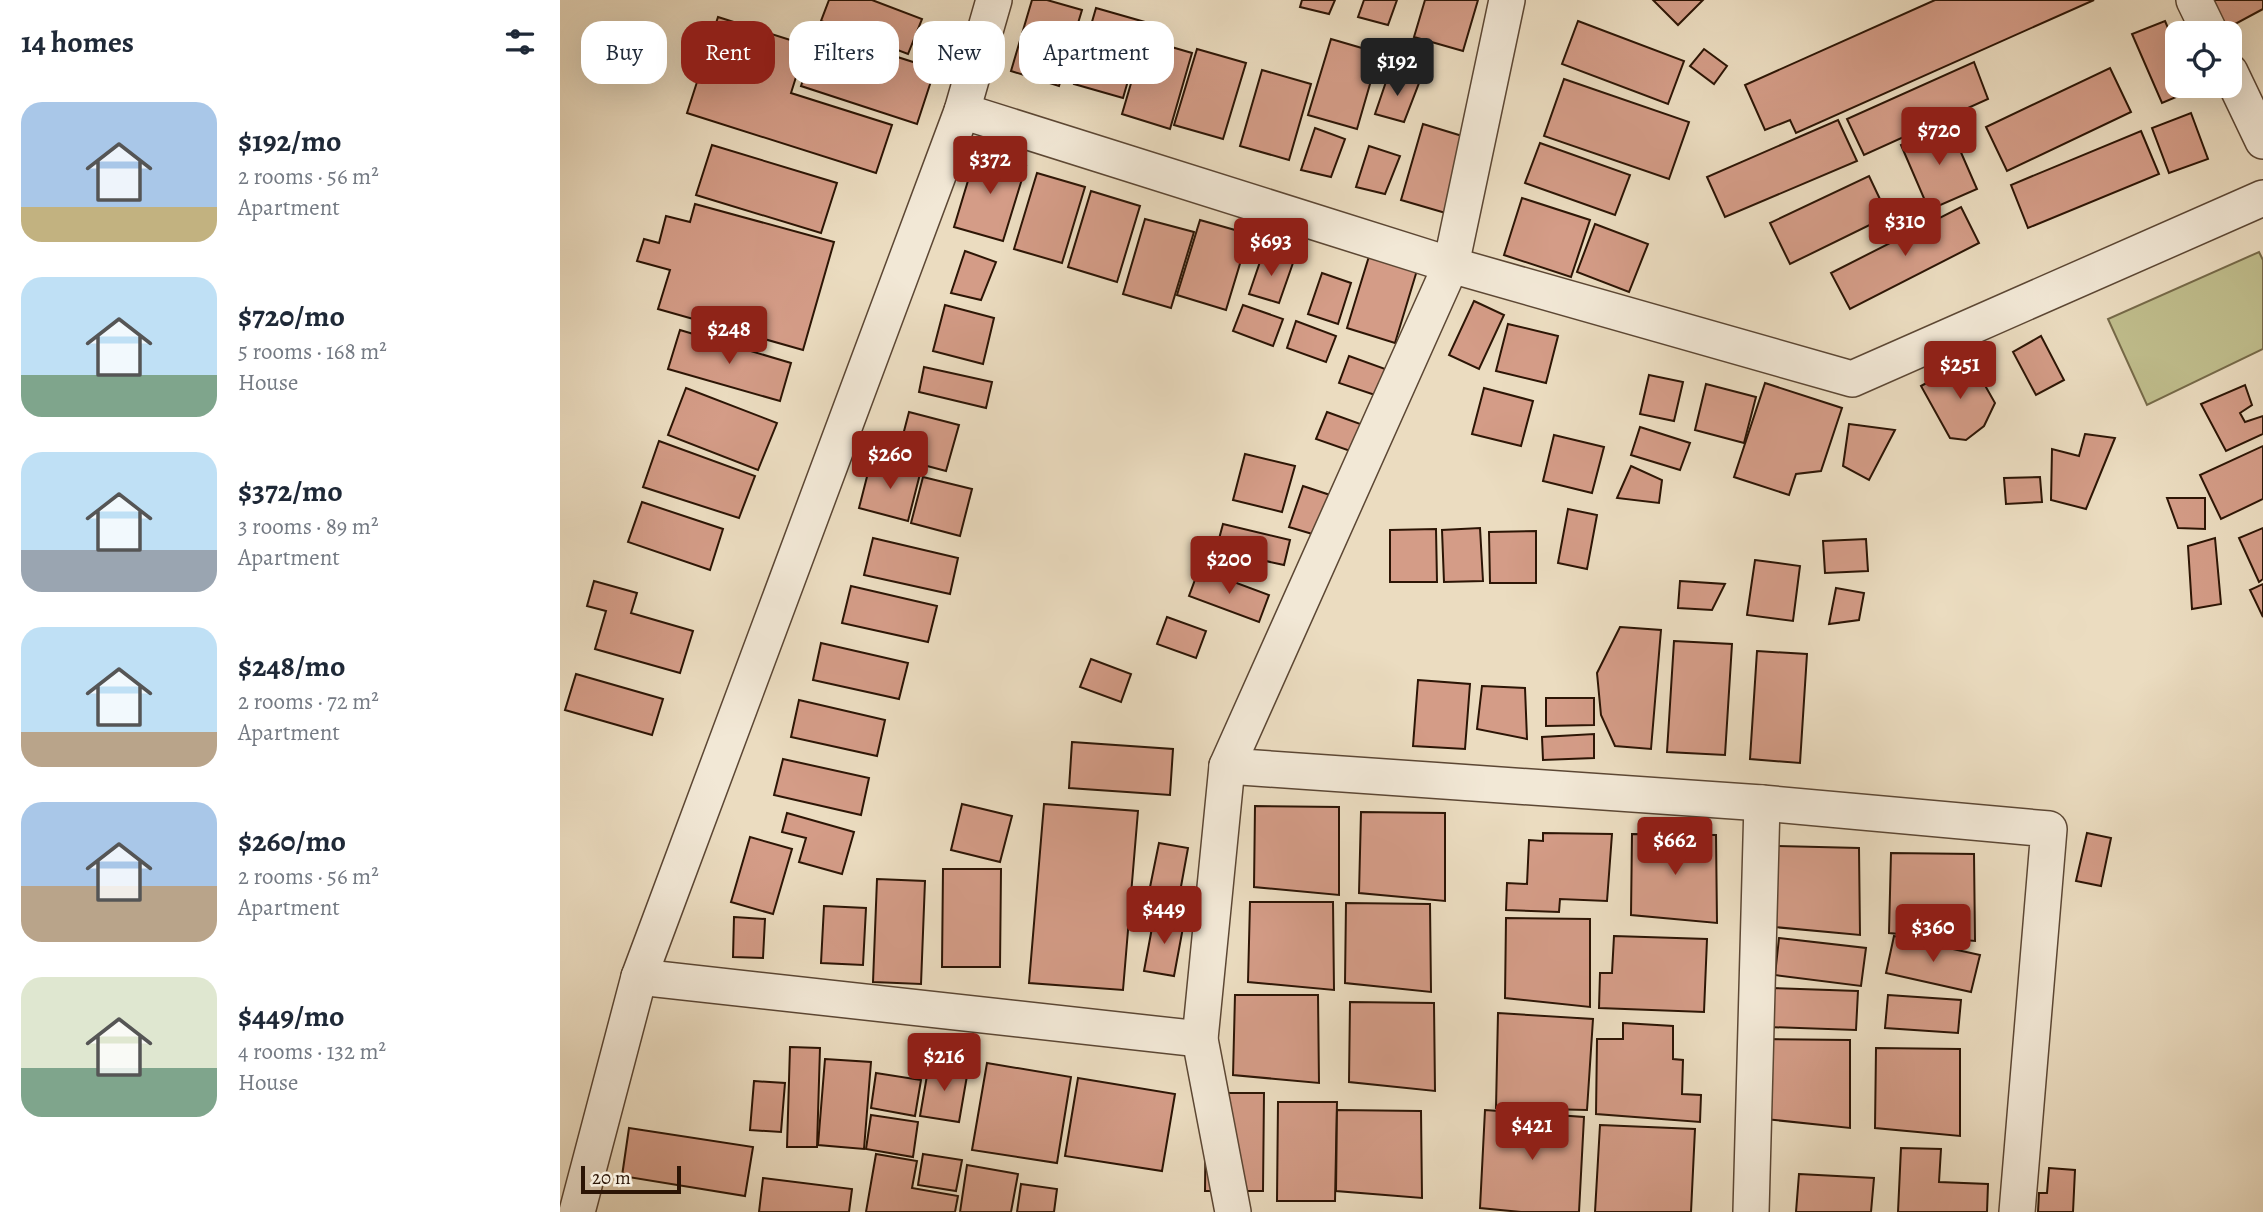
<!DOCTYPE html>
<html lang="en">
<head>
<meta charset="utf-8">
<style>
	:root { --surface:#fff; --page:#f6f6f7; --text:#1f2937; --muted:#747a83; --accent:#8f2418 }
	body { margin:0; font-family:Alegreya,serif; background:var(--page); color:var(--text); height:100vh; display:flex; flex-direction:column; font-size:26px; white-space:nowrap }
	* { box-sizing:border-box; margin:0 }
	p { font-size:23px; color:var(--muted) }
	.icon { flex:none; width:38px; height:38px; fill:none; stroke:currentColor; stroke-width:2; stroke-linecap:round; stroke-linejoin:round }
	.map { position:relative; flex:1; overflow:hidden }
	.sheet { display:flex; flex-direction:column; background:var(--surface); width:560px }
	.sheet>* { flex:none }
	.hud { position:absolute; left:21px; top:21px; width:665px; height:63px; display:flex; gap:14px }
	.fabs { position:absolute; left:1605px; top:21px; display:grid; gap:14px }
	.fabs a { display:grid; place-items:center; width:77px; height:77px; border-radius:14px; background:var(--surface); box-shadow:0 7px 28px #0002; font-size:35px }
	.scale { position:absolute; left:21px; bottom:18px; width:100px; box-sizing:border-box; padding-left:7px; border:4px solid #2c1505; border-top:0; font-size:19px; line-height:24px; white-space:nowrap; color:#2c1505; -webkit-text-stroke:5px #f2e8d6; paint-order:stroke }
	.price { position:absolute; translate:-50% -60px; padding:0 16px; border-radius:7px; background:var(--accent); color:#fff; font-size:23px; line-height:46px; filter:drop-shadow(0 2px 4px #0008) }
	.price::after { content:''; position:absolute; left:50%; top:42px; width:21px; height:16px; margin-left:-10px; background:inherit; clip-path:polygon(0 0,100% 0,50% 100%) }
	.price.selected { background:#222; color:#fff }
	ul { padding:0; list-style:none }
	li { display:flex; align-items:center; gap:21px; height:175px; padding:0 21px }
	li span { display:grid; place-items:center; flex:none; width:196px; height:140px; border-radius:21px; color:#555 }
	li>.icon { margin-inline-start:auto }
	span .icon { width:84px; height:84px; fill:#fffc; stroke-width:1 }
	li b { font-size:30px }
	h2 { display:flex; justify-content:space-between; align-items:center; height:84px; padding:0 21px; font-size:30px }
	.chip { padding:0 24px; border-radius:21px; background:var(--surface); box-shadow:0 7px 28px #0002; font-size:24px; line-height:63px }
	.chip.selected { background:var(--accent); color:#fff }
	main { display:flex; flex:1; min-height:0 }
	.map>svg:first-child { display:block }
	.green { fill:#c0be8d; stroke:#766a49; stroke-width:2 }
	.building { fill:#d49c87; stroke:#2c1505; stroke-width:2 }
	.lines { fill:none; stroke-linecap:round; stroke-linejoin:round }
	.minor-casing { stroke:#5c4734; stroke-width:38 }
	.minor { stroke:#f2e8d6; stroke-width:35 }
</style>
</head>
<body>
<main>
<section class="sheet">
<h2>14 homes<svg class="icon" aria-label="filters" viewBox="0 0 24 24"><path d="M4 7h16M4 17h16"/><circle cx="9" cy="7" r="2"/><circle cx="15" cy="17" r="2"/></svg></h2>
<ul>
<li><span style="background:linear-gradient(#a9c7e8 75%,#c2b280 0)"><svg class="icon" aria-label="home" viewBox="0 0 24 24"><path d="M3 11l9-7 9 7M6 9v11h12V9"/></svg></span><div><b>$192/mo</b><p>2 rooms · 56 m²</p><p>Apartment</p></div></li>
<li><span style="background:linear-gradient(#bfe0f5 70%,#7fa58c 0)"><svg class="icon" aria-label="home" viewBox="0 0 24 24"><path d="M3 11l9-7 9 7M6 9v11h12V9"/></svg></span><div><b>$720/mo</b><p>5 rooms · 168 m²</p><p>House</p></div></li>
<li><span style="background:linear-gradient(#bfe0f5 70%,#9aa5b1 0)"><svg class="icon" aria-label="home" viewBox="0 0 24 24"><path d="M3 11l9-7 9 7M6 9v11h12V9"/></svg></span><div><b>$372/mo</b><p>3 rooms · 89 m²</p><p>Apartment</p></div></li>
<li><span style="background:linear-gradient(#bfe0f5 75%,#b9a48a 0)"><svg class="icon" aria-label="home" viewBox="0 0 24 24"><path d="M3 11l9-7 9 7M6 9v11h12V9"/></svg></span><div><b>$248/mo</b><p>2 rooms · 72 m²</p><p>Apartment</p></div></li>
<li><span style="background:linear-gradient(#a9c7e8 60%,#b9a48a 0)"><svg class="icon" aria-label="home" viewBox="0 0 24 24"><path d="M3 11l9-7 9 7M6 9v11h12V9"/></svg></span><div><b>$260/mo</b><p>2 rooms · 56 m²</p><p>Apartment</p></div></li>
<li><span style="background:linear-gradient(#dfe7d0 65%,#7fa58c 0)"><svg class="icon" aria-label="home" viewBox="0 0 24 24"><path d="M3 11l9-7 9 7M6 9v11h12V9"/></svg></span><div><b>$449/mo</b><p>4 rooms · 132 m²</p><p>House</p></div></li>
</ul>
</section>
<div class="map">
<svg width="1703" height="1212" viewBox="0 0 1703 1212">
	<rect width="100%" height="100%" fill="#ebdcc0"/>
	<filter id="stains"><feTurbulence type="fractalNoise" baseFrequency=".00286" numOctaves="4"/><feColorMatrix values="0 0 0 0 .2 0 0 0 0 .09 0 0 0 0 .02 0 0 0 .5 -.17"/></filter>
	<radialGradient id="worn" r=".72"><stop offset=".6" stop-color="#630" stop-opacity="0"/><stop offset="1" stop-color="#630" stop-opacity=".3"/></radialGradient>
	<polygon class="green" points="1699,252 1703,260 1703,349 1587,405 1548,319"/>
	<g class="building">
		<polygon points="269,0 312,0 362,19 348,54 261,21"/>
		<polygon points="472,0 487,0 522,10 499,86 451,71"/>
		<polygon points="742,0 775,0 769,14 740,7"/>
		<polygon points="804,0 837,0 828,25 798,17"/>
		<polygon points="865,0 918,0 903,51 854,37"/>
		<polygon points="1093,0 1143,0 1118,25"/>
		<polygon points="1375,0 1534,0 1236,133 1230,120 1205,130 1185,85"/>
		<polygon points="1650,0 1703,0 1703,9 1666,29"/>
		<polygon points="536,8 585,22 563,98 514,84"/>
		<polygon points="158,17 246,45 231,93 332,125 316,173 127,113"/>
		<polygon points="1018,21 1124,61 1108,104 1002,64"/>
		<polygon points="1605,21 1617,49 1617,86 1633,86 1635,89 1602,103 1572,34"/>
		<polygon points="259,32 375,69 357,124 241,86"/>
		<polygon points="584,39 632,53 610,129 562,114"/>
		<polygon points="771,39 819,53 797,129 748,115"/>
		<polygon points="637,49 686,63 663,139 614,125"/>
		<polygon points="1144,49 1167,66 1154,84 1130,66"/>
		<polygon points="1414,62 1428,99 1304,155 1287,119"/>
		<polygon points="1550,68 1571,112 1447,171 1426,127"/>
		<polygon points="702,70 751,84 729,160 680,146"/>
		<polygon points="829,73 859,83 844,122 815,114"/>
		<polygon points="1004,79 1129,122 1109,179 984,136"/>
		<polygon points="1631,113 1648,159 1609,173 1592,128"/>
		<polygon points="1278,120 1297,161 1165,217 1147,177"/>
		<polygon points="863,124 912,139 889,214 841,200"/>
		<polygon points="1389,125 1417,189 1369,210 1341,145"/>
		<polygon points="755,128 785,139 771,177 741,170"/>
		<polygon points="1581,131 1599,174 1468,228 1451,185"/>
		<polygon points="980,143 1070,175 1055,215 965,183"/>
		<polygon points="152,145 277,183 261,233 136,195"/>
		<polygon points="809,146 840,156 825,194 796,187"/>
		<polygon points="417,151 466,166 443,241 394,227"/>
		<polygon points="477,173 525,187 502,263 454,249"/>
		<polygon points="1309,176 1328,216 1230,264 1210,223"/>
		<polygon points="531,191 580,206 557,282 508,267"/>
		<polygon points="962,198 1030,220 1011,277 944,255"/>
		<polygon points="135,204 274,242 243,350 98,309 110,270 77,261 84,239 99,243 106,216 130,222"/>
		<polygon points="1401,207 1419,243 1290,309 1271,273"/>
		<polygon points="585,219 634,232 611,308 563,294"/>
		<polygon points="640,220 689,234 666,310 617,295"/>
		<polygon points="1035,224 1088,244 1069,292 1017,272"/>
		<polygon points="405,251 436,262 421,300 391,293"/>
		<polygon points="703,253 733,263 719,303 689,294"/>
		<polygon points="810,253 858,267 835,343 787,328"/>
		<polygon points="762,273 791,283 778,324 748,314"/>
		<polygon points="914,301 944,315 919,369 889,355"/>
		<polygon points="385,305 434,318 423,364 373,351"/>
		<polygon points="683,305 723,319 713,346 673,331"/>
		<polygon points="736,321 776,336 766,362 727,348"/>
		<polygon points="948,324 998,336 986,383 936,371"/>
		<polygon points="120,330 231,363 220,401 108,369"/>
		<polygon points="1481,336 1504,380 1476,395 1453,352"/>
		<polygon points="789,356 828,370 818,396 779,383"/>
		<polygon points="1410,359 1435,403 1424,426 1406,440 1390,438 1361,386"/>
		<polygon points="364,367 432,382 426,408 359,392"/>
		<polygon points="1089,375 1123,382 1114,421 1080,414"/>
		<polygon points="1205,383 1282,408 1261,471 1236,474 1229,495 1174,477"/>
		<polygon points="1146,384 1196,397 1184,443 1135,430"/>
		<polygon points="1685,385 1692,405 1680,413 1685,422 1703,416 1703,434 1666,451 1641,404"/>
		<polygon points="126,388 217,423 198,470 108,435"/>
		<polygon points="924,388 973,401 961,446 912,434"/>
		<polygon points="349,412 399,425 386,471 337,458"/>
		<polygon points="767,412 806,426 796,453 756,439"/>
		<polygon points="1289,424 1335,430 1309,480 1283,466"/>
		<polygon points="1080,427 1130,443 1120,470 1071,455"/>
		<polygon points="1525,434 1555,438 1526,509 1491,500 1492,449 1519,456"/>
		<polygon points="994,435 1044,447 1032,493 983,481"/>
		<polygon points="99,441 195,476 179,518 83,487"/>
		<polygon points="1703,446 1703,499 1661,519 1640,475"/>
		<polygon points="685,454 735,466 722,512 673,500"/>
		<polygon points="311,461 360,474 348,521 299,508"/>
		<polygon points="1071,466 1102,480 1099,503 1057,498"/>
		<polygon points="363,477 412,489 400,536 351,523"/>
		<polygon points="1480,477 1482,502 1446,504 1444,478"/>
		<polygon points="743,486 773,496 759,536 729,527"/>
		<polygon points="1607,498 1645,498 1645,529 1618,528"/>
		<polygon points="82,502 163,529 150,570 68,542"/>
		<polygon points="1008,509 1037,515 1027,569 998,563"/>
		<polygon points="663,524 730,540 724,565 656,550"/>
		<polygon points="920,528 923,581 884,582 882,530"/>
		<polygon points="1703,528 1703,579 1699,582 1679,538"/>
		<polygon points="876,529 877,582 830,582 830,530"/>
		<polygon points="976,531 976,583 930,583 929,532"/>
		<polygon points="313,538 398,558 390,594 304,575"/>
		<polygon points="1655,538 1661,604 1632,609 1628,546"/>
		<polygon points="1306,539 1308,571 1265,573 1263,541"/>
		<polygon points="1195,560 1240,566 1233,621 1187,615"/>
		<polygon points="639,569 709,595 699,622 629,596"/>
		<polygon points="34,581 77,593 71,613 133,631 120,673 35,649 46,611 27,606"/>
		<polygon points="1120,581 1165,584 1152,610 1118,608"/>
		<polygon points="1703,584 1703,617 1690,590"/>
		<polygon points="291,586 377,606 368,642 282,623"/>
		<polygon points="1276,588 1304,593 1299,620 1269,624"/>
		<polygon points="607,617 646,631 636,658 597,644"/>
		<polygon points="1060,627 1101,630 1091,749 1055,746 1041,715 1037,673"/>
		<polygon points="1114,641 1172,644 1165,755 1107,752"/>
		<polygon points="261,643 348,663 339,699 253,680"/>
		<polygon points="1197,651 1247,654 1240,763 1190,759"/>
		<polygon points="531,659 571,674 561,702 520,687"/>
		<polygon points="16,674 103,699 92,735 5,710"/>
		<polygon points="858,680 910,684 905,749 853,746"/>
		<polygon points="922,686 965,688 967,739 917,729"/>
		<polygon points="986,698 1034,698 1034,725 986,726"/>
		<polygon points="239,700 325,720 317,756 231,737"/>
		<polygon points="1034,734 1034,758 983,760 982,737"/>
		<polygon points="512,742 613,749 610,795 509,788"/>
		<polygon points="223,759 309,778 301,815 214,795"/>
		<polygon points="402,804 452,816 440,862 391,850"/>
		<polygon points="484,804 578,811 563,990 469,983"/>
		<polygon points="695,806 779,807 779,895 694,887"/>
		<polygon points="801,812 885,813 885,901 799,893"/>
		<polygon points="227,813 294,832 282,874 239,862 246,838 222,832"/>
		<polygon points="983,833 1052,834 1047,901 1000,899 999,912 946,910 947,883 967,884 969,840 983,841"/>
		<polygon points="1527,833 1551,838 1541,886 1516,881"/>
		<polygon points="1072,834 1156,835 1157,923 1071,915"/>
		<polygon points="190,837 232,849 213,914 171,902"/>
		<polygon points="599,843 628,848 618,903 588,897"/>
		<polygon points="1215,846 1299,848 1300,935 1214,927"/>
		<polygon points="1331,853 1414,854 1415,941 1329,933"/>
		<polygon points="383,869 441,869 440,967 382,967"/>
		<polygon points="317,879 365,881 361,984 313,982"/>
		<polygon points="690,902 773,902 774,990 688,982"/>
		<polygon points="786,903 870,904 871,992 785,983"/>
		<polygon points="264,906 306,908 303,965 261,963"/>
		<polygon points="174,917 205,919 203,958 173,957"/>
		<polygon points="594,917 624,922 614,976 584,971"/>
		<polygon points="946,918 1030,919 1030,1007 945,998"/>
		<polygon points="1054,936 1147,939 1144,1012 1039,1008 1040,973 1052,973"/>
		<polygon points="1334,936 1420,955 1411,992 1326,973"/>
		<polygon points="1219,938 1306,948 1301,986 1215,975"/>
		<polygon points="1211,988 1298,991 1296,1030 1209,1027"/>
		<polygon points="675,995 758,995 759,1083 673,1075"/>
		<polygon points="1328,995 1401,1000 1398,1033 1325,1028"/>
		<polygon points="790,1002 874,1003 875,1091 789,1082"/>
		<polygon points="938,1013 1033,1019 1027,1110 936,1108"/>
		<polygon points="1063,1023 1113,1026 1113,1059 1123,1060 1122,1094 1141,1095 1140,1122 1036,1114 1037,1039 1063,1039"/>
		<polygon points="1206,1039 1290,1040 1290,1128 1205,1119"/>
		<polygon points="230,1047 260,1048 257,1147 227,1147"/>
		<polygon points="1316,1048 1400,1049 1400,1136 1315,1128"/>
		<polygon points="265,1059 311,1062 304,1149 258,1145"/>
		<polygon points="427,1063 511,1077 497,1163 412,1150"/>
		<polygon points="369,1064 408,1070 399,1122 360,1116"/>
		<polygon points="316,1073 361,1080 355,1116 311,1108"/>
		<polygon points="518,1078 615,1094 602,1171 505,1156"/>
		<polygon points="194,1081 225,1083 221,1132 190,1130"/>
		<polygon points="646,1093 704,1093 703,1191 645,1191"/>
		<polygon points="718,1102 777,1102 775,1201 717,1201"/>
		<polygon points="777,1110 861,1111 862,1198 776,1191"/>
		<polygon points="925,1110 1024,1117 1019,1212 961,1212 920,1208"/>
		<polygon points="311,1115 358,1122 353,1157 306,1149"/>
		<polygon points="1040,1125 1135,1129 1131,1212 1035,1212"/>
		<polygon points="69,1128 193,1147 185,1196 62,1176"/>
		<polygon points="1341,1148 1381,1149 1379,1182 1428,1184 1427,1212 1338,1212"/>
		<polygon points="316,1154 357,1161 352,1188 398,1196 395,1212 306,1212"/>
		<polygon points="363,1154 402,1160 396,1191 358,1185"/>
		<polygon points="407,1165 458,1174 451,1212 400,1212"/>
		<polygon points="1489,1168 1515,1170 1513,1212 1478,1212 1479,1193 1487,1193"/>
		<polygon points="1239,1174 1314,1178 1311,1212 1236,1212"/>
		<polygon points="203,1178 292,1189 289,1212 199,1212"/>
		<polygon points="461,1184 497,1189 494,1212 457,1212"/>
	</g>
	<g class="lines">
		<g class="minor-casing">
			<g id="minor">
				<polyline points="1634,0 1650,33"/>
				<polyline points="1670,72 1703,141"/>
				<polyline points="402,111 891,265 1292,379 1703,198"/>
				<polyline points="667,766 1202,803 1489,829 1457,1212"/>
				<polyline points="79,977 640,1039"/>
				<polyline points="17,1212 79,977 402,111 434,0"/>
				<polyline points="673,1212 640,1039 667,766 891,265 947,0"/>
				<polyline points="1191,1212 1202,803"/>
			</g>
		</g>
		<use href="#minor" class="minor"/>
	</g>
	<rect width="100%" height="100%" filter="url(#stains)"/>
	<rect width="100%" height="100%" fill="url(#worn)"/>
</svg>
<div class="fabs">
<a><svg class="icon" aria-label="locate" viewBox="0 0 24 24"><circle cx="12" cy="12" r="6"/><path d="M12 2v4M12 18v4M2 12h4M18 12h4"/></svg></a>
</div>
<div class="scale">20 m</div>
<b class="price selected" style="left:837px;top:98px">$192</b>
<b class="price" style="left:1379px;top:167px">$720</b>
<b class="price" style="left:430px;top:196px">$372</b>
<b class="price" style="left:1345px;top:258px">$310</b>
<b class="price" style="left:711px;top:278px">$693</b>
<b class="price" style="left:169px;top:366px">$248</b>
<b class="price" style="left:1400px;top:401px">$251</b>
<b class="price" style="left:330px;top:491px">$260</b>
<b class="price" style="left:669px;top:596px">$200</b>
<b class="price" style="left:1115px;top:877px">$662</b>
<b class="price" style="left:604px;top:946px">$449</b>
<b class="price" style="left:1373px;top:964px">$360</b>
<b class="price" style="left:384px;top:1093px">$216</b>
<b class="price" style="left:972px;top:1162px">$421</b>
<div class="hud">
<a class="chip">Buy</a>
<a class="chip selected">Rent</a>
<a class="chip">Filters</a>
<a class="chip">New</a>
<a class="chip">Apartment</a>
</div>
</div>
</main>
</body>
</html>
